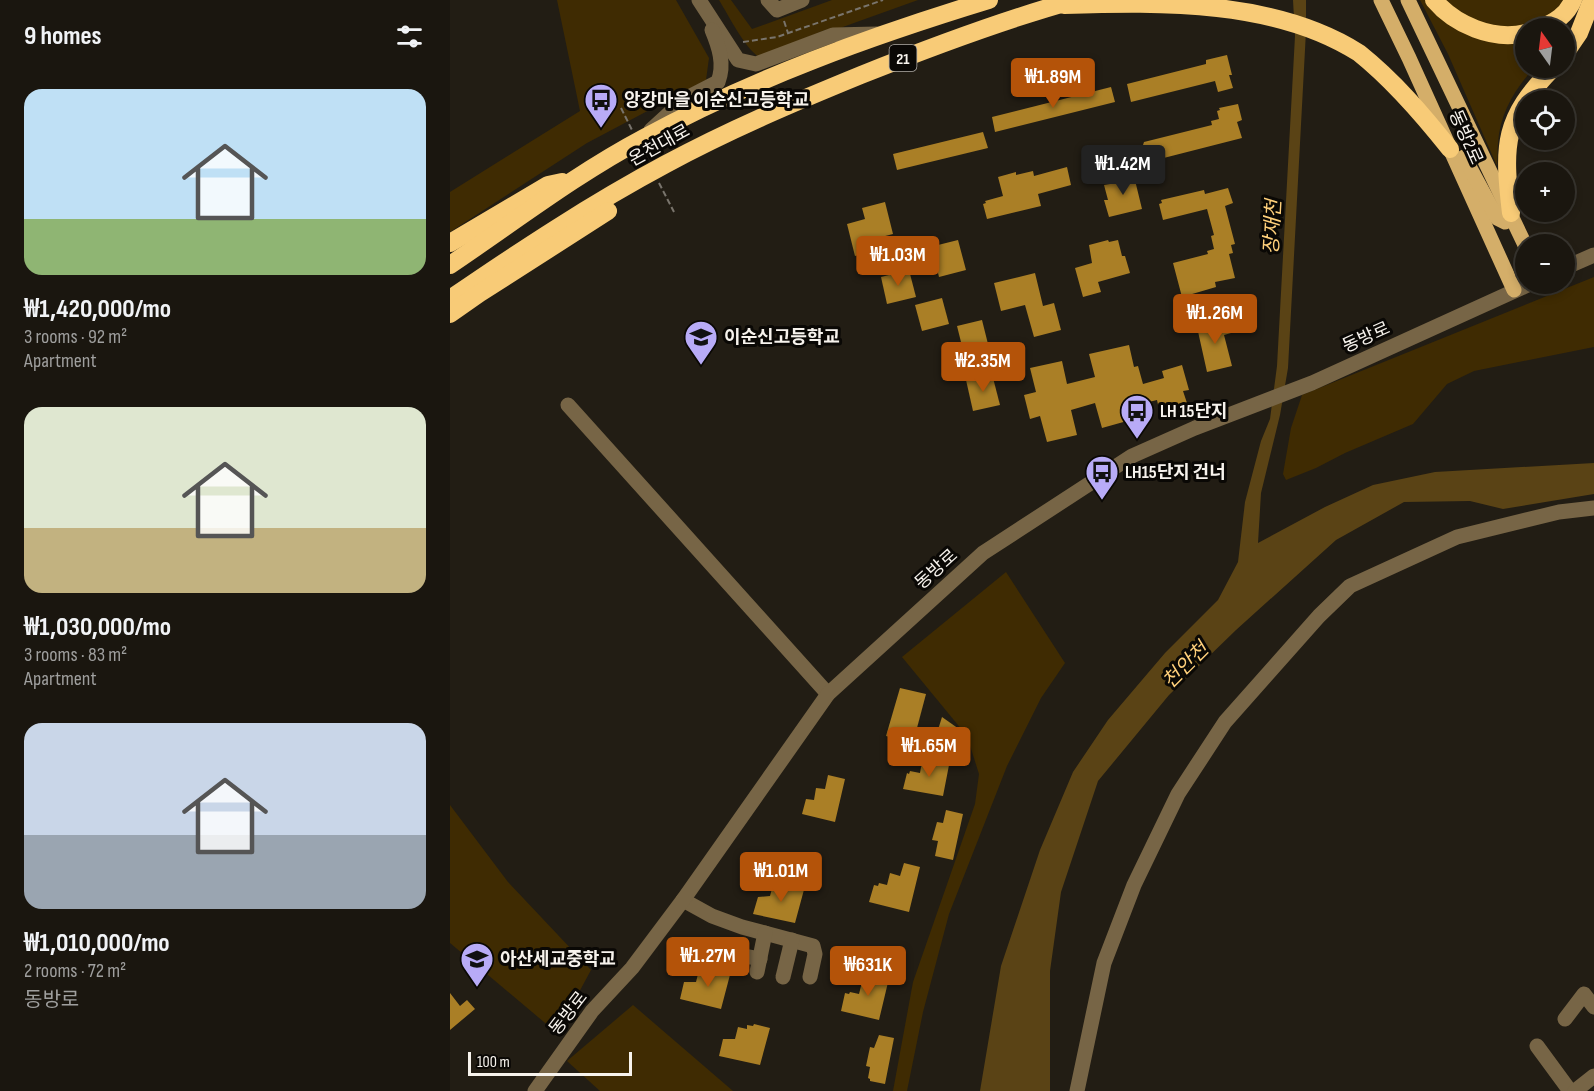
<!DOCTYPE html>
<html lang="en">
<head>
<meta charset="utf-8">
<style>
	:root { --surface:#1a160f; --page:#231f18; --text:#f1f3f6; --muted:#9f9f9e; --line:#38352f; --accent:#b45309 }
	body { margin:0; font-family:"Sofia Sans Condensed","Noto Sans KR",sans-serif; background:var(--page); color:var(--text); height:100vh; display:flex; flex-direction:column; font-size:22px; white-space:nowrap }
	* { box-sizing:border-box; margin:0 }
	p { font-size:20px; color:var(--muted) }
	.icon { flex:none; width:33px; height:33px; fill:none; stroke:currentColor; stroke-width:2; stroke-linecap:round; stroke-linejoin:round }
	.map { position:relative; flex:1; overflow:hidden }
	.sheet { display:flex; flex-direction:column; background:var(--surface); width:450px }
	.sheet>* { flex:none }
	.needle { width:39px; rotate:346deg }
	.tools { position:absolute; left:1065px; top:18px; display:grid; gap:12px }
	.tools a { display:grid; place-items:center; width:60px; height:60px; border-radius:50%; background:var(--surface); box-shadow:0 3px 9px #0003,0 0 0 2px var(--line); font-size:30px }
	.scale { position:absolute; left:18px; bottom:15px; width:164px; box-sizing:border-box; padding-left:6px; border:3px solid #f7f3ed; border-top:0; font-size:16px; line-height:21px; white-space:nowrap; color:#f7f3ed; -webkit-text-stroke:4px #0a0805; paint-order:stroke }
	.price { position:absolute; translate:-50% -51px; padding:0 14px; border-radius:6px; background:var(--accent); color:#fff; font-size:20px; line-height:39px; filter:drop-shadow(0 2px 3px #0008) }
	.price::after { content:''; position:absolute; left:50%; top:36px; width:18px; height:14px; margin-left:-9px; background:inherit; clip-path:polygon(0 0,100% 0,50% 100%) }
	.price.current { background:#222; color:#fff }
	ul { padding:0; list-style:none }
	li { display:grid; align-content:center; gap:12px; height:318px; padding:0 24px }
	li span { display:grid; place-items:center; height:186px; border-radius:18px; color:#555 }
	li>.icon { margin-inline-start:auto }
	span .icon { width:108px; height:108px; fill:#fffc; stroke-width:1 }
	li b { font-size:26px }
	h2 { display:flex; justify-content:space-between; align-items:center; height:72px; padding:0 24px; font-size:26px }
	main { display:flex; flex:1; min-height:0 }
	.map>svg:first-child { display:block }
	.green { fill:#3f2b02 }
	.water { fill:#5a4315 }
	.building { fill:#aa7f26 }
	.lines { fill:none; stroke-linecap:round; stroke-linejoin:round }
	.path { stroke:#79746c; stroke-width:2; stroke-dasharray:6 3; stroke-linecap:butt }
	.minor { stroke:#776546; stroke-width:15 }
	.major { stroke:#d4ae69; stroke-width:15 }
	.highway { stroke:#f8cb77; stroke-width:18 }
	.labels { text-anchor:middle; stroke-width:6; stroke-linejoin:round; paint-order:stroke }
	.shield { fill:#0a0805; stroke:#b0aca7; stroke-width:1.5 }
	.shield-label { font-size:16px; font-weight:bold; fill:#f7f3ed }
	.poi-label { font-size:18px; font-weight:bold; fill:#f7f3ed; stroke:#0a0805; text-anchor:start }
	.street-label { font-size:18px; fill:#f7f3ed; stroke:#0a0805 }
	.water-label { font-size:20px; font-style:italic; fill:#ffd07b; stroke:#0a0805 }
</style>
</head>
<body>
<main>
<section class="sheet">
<h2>9 homes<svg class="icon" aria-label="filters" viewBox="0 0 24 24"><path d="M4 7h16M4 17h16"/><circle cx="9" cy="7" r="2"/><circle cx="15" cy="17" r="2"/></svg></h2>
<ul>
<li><span style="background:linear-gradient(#bfe0f5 70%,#8fb573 0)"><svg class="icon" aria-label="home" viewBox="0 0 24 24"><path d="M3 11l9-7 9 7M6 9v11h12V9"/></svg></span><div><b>₩1,420,000/mo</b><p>3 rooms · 92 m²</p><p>Apartment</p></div></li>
<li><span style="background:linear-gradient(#dfe7d0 65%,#c2b280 0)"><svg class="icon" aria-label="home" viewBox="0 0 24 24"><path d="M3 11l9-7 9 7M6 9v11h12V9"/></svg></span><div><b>₩1,030,000/mo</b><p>3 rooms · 83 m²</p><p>Apartment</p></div></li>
<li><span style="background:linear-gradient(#c9d6e8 60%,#9aa5b1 0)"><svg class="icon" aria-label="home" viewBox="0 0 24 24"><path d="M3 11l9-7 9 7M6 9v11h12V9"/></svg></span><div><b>₩1,010,000/mo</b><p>2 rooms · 72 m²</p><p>동방로</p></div></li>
</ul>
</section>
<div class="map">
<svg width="1144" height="1091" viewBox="0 0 1144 1091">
	<rect width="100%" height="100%" fill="#221d14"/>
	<g class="green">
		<polygon points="107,0 226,0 259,58 256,80 137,143 0,232 0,192 130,111"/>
		<path d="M269 0H281L302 29 382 0H468L390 28 375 30 309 57C294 47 279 16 269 0Z"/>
		<path d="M970 0H976L988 12 1075 38 1076 68H1084C1065 89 1050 113 1048 143 1047 151 1048 159 1047 166L998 54Z"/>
		<path d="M994 0H1115C1088 34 1050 37 1013 15 1006 11 1000 5 994 0Z"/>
		<polygon points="1144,277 1144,347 1024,371 997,384 963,424 895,453 866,468 836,480 833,474 841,428 852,395"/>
		<polygon points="556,572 615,663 591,698 557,766 499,914 473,1012 457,1091 443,1091 463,982 525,804 529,774 517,736 452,657"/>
		<polygon points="0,805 58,882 141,970 107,1033 0,943"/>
		<polygon points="183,1005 283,1091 150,1091 117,1061"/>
	</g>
	<polygon class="water" points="843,0 856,0 856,31 838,368 830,415 811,493 808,543 875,507 923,485 985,472 1144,463 1144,494 1053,509 1020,501 954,502 886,540 786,630 719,695 648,781 611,892 600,971 600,1091 530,1091 551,966 590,850 623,772 658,720 715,653 768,600 788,562 795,502 811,441 820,419 827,366 845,36"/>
	<g class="building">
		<polygon points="777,55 782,75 779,75 783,88 768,92 765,81 681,102 677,84 756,64 756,60"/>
		<polygon points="661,87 665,102 545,132 542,117"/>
		<polygon points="788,104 792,120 787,122 792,138 698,162 693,145 694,142 762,125 761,121 769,119 767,111 770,110 769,108"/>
		<polygon points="533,132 538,148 447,170 443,154"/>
		<polygon points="617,167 621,185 588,194 591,206 537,219 533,204 536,203 535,201 553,196 548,177 566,172 566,175 583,171 584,176"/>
		<polygon points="683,172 692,209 659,217 654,200 658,200 654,185 666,183 664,177"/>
		<polygon points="778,188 783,203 775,206 785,244 781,245 783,253 779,254 785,278 765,282 766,287 732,297 723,263 758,254 757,251 764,249 761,236 764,235 757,209 713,220 709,204 712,203 711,200 754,190 755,194"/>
		<polygon points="435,202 443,234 420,240 423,251 405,256 397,224 415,219 412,208"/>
		<polygon points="508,240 516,270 489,277 485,261 488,260 484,246"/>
		<polygon points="658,240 659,242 668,240 672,256 675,256 680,273 648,282 651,292 633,297 625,268 642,263 639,245"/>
		<polygon points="459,270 466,297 437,304 431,277"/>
		<polygon points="585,273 593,306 604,303 611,330 584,337 575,305 551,311 544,283"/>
		<polygon points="492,298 499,324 472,331 465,305"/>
		<polygon points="532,320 540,352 515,358 507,326"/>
		<polygon points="777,320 781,333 774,335 782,366 757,372 747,327"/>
		<polygon points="679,345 684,367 688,366 693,384 714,378 712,371 732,365 739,390 733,391 737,403 709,409 707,400 674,408 677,421 652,428 645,403 621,410 627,435 597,442 590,416 580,419 574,395 586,392 580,368 612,361 617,384 645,377 639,354"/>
		<polygon points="542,374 550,405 523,411 516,380"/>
		<polygon points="450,688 476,694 463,743 436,736"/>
		<polygon points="492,717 509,729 516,743 486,736"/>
		<polygon points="484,757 500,760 493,796 453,789 457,773 459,774 460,771 470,773 472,762 483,764"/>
		<polygon points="378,775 395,779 385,822 352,814 356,799 364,800 366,788 375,789"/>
		<polygon points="496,810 513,814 503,860 485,856 488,841 482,840 487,822 493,823"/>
		<polygon points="454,863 470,867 459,912 419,902 424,885 428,886 429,883 437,885 440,873 450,876"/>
		<polygon points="338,882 355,886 345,923 303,914 308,897 320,896 323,885 332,887 332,883 338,884"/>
		<polygon points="265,967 281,971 271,1009 230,999 234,982 246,982 249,970 258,972 259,968 264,969"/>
		<polygon points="423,970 440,974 429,1020 391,1011 395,993 399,994 400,992 409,994 412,982 419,984"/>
		<polygon points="0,993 10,1006 17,1000 25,1009 0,1030"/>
		<polygon points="304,1024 320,1028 310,1065 269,1056 273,1039 285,1039 288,1027 297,1029 297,1025 303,1026"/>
		<polygon points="429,1035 444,1038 435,1084 420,1081 420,1079 418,1078 420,1067 416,1066 420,1047 424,1048"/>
	</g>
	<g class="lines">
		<g class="path">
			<polyline points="334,21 338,33"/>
			<polyline points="293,42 327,37 433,0"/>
			<polyline points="171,108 182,130"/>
			<polyline points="209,183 224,212"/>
		</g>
		<g class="minor">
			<polyline points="249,0 288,60 306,64 383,35 427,34"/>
			<polyline points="318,0 327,10 352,0"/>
			<path d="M201 130 235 99 268 82C275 64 269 47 262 30"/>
			<polyline points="1114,268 1144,255"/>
			<polyline points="118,405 378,694"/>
			<polyline points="233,900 262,916 292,927 363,946 365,954 360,977"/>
			<polyline points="269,951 310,959"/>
			<polyline points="307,972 315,933"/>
			<polyline points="333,977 342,940"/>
			<polyline points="1115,1019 1134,994 1144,1007"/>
			<polyline points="1087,1046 1120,1091"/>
			<polyline points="85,1091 142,1011 182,968 233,900 378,694 533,553 682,456 745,428 862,383 1080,284"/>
			<polyline points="627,1091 654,963 684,885 728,794 775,722 869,616 900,586 1007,537 1109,512 1144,508"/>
			<polyline points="1125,1091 1144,1076"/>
		</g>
		<g class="major">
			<polyline points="931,0 959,58 1064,290"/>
			<polyline points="958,0 1076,247"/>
			<polyline points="1014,157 1047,218 1055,222 1061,218 1061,213"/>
		</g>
		<g class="highway">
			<path d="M984 0C1005 25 1043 41 1076 33"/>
			<path d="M614 5C713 2 826 0 909 53 944 81 973 115 1000 149"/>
			<path d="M1091 28C1105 22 1117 15 1123 0"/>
			<polyline points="1114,55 1129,33 1142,0"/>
			<path d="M1061 213C1053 144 1053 119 1103 68"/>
			<polyline points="0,243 98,185 112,182"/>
			<path d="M0 265C64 222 126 174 194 138 302 79 421 36 539 0"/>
			<path d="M0 299C70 251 141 204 216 164 279 130 345 102 411 75 481 47 552 20 625 0"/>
			<polyline points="0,314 30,293 158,211"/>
		</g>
	</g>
	<defs>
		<g id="bus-pin" transform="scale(1.725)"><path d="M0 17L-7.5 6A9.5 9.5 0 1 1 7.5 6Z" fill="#b8abf7" stroke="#0a0805"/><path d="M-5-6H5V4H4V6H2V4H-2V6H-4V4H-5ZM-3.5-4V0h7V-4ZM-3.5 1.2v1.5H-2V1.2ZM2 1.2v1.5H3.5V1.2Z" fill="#111"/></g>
		<g id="school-pin" transform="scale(1.725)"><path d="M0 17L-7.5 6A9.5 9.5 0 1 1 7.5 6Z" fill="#b8abf7" stroke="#0a0805"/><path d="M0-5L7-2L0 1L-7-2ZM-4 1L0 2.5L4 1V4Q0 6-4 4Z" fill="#111"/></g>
	</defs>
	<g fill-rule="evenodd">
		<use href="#bus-pin" x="151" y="100"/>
		<use href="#school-pin" x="251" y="337"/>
		<use href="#bus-pin" x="687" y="411"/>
		<use href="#bus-pin" x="652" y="472"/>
		<use href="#school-pin" x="27" y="959"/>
	</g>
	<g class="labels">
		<rect class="shield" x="439.5" y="45" width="27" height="26" rx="4.5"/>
		<g class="shield-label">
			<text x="453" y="64">21</text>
		</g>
		<g class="poi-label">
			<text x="174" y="106">앙강마을 이순신고등학교</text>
			<text x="274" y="343">이순신고등학교</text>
			<text x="710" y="417">LH 15단지</text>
			<text x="675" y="478">LH15단지 건너</text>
			<text x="50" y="965">아산세교중학교</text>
		</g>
		<g class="street-label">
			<text transform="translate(1016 137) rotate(66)" y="6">동방2로</text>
			<text transform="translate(209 145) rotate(-29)" y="6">온천대로</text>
			<text transform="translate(916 337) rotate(-24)" y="6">동방로</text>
			<text transform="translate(486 569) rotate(-42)" y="6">동방로</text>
			<text transform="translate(118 1013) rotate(-52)" y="6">동방로</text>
		</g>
		<g class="water-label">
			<text transform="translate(822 227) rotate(-87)" y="7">장재천</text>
			<text transform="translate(735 665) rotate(-45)" y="7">천안천</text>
		</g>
	</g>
</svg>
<div class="tools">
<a><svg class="needle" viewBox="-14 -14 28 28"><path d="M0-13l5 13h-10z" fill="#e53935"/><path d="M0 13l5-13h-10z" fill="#9f9f9e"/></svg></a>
<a><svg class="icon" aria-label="locate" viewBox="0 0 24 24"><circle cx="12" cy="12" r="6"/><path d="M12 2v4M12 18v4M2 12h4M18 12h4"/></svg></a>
<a>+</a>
<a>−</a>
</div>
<div class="scale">100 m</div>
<b class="price" style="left:603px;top:109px">₩1.89M</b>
<b class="price current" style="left:673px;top:196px">₩1.42M</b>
<b class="price" style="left:448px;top:287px">₩1.03M</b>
<b class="price" style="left:765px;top:345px">₩1.26M</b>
<b class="price" style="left:533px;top:393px">₩2.35M</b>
<b class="price" style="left:479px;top:778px">₩1.65M</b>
<b class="price" style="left:331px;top:903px">₩1.01M</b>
<b class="price" style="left:258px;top:988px">₩1.27M</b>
<b class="price" style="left:418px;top:997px">₩631K</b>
</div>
</main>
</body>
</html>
